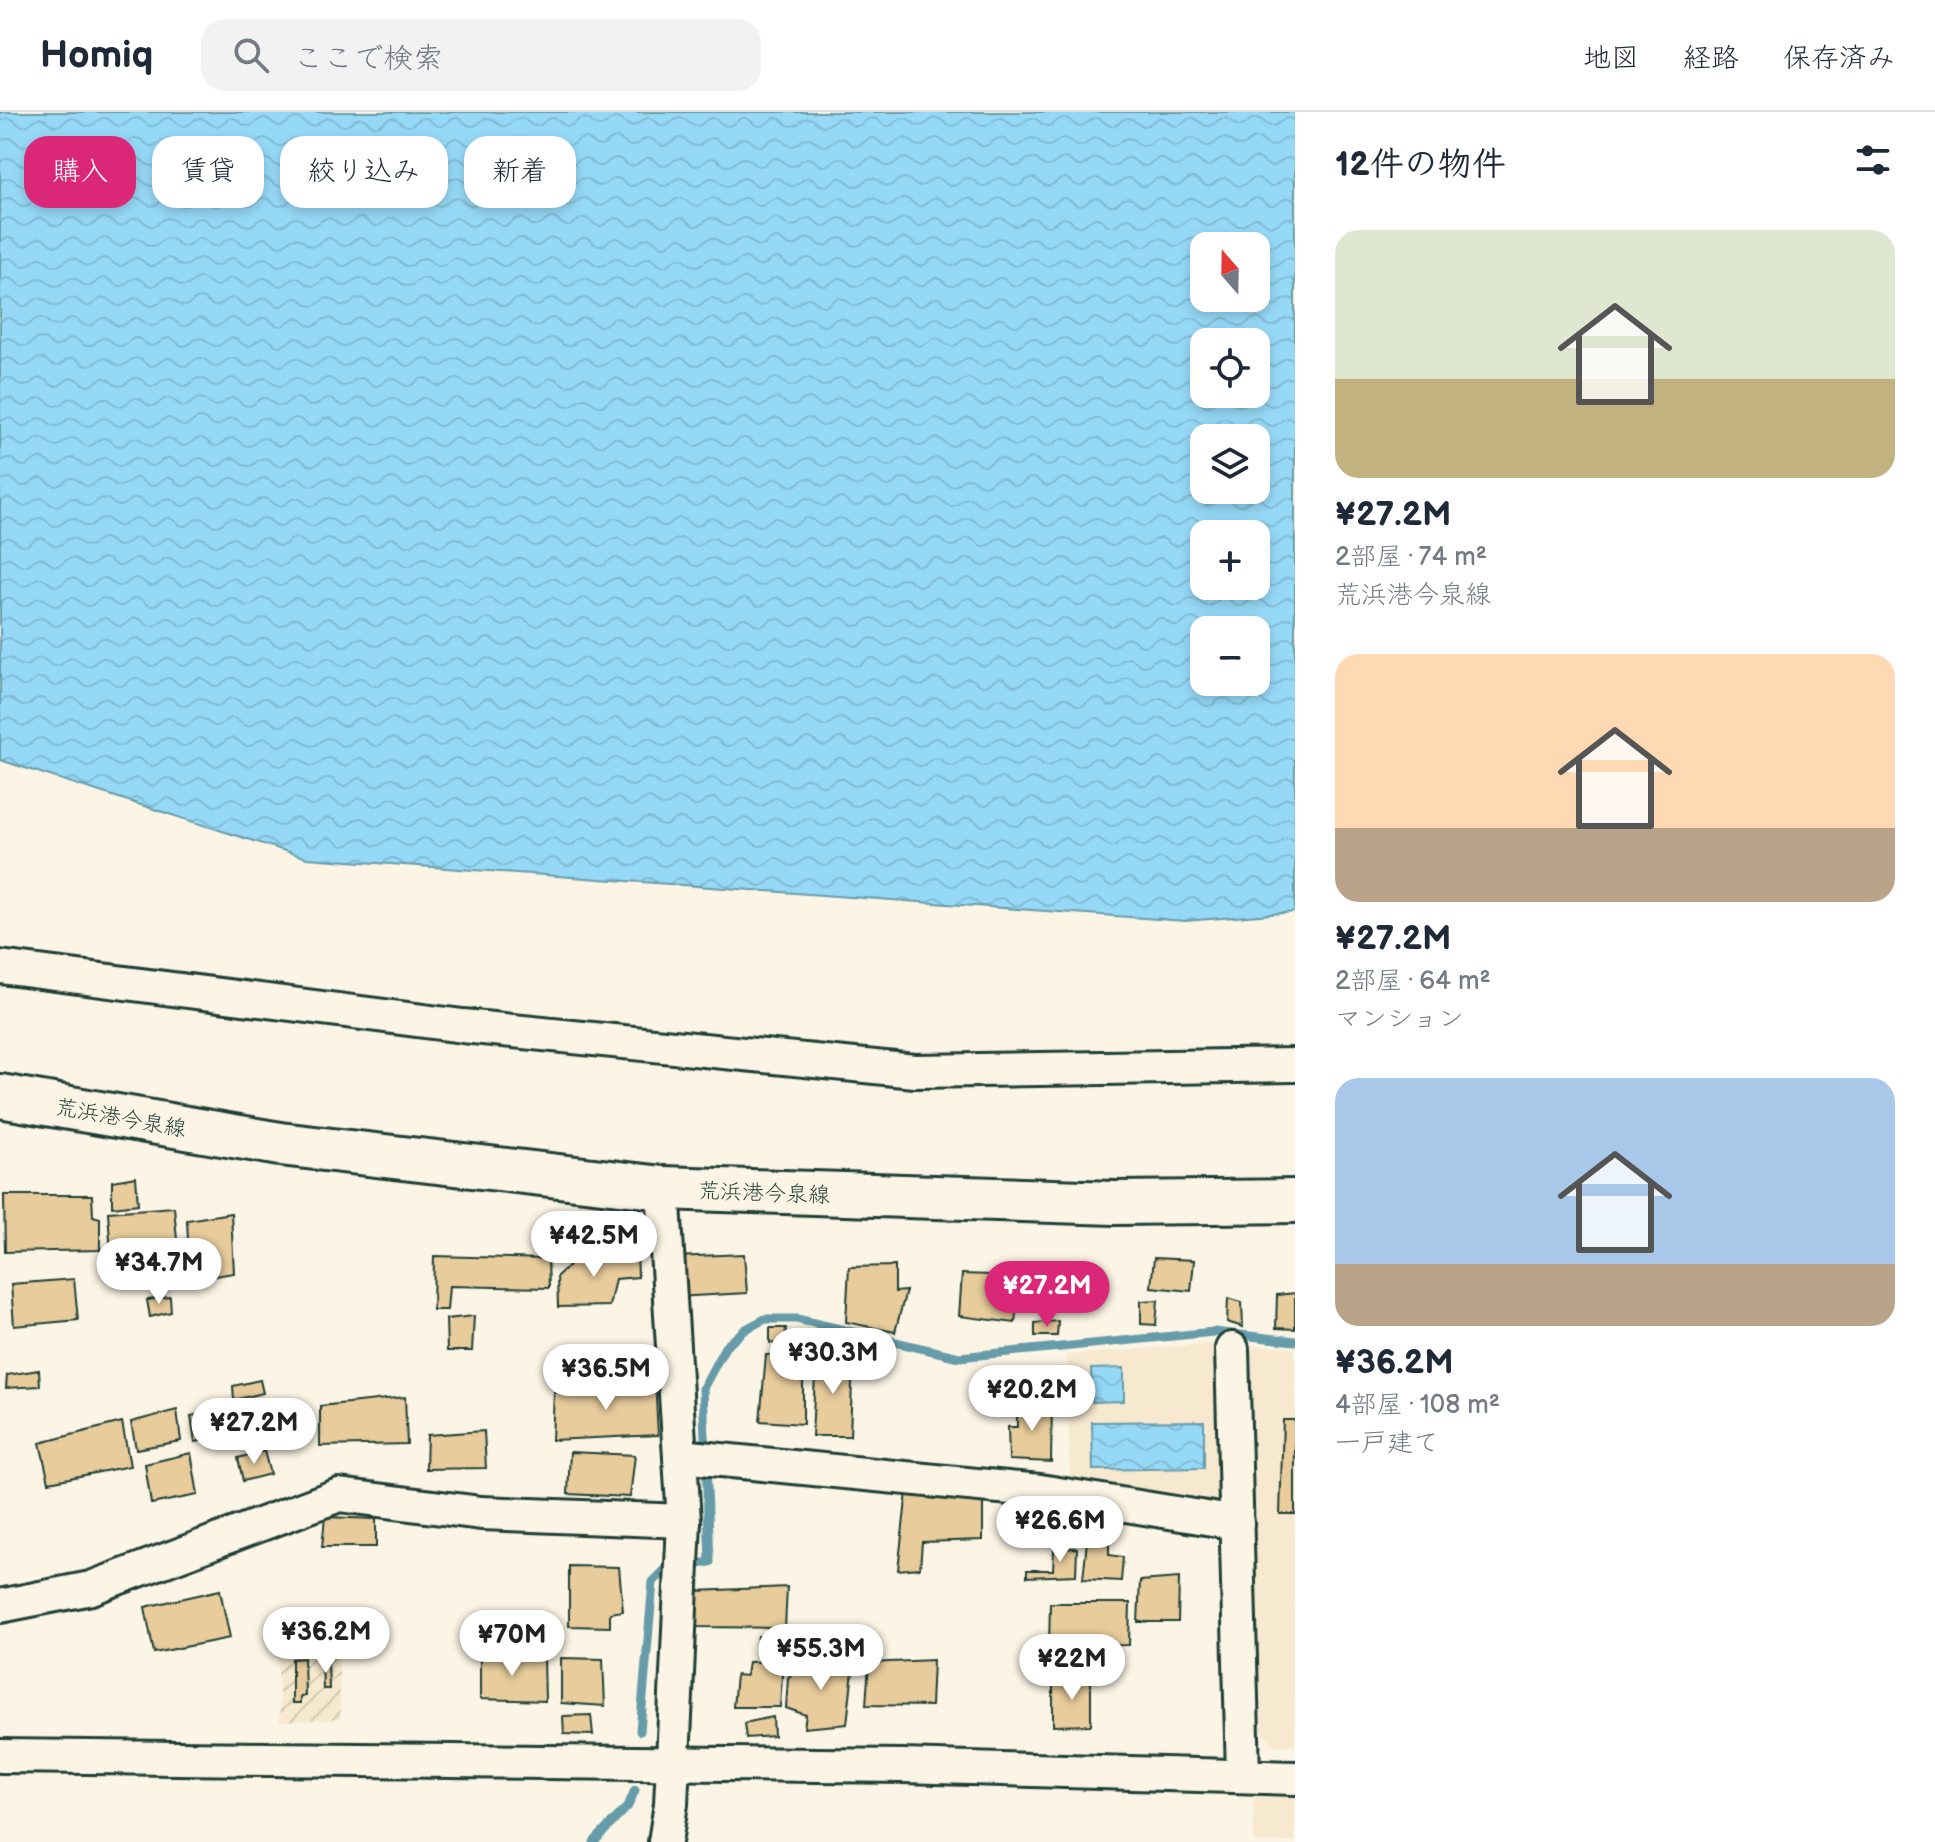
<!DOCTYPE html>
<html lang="ja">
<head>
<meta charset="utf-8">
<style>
	:root { --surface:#fff; --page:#f2f2f3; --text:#1f2937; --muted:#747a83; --line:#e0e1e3; --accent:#db2777 }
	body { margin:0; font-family:"Balsamiq Sans","Klee One",sans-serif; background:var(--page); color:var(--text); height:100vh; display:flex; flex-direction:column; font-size:30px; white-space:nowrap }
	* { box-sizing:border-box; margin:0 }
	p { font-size:26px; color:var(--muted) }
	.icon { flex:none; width:44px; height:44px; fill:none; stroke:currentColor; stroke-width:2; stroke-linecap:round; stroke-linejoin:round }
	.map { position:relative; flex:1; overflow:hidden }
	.sheet { display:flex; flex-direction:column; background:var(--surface); width:640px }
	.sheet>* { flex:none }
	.guide { position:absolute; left:24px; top:24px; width:760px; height:72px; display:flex; gap:16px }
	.needle { width:52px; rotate:340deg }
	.controls { position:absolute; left:1190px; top:120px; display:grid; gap:16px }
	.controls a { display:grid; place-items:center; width:80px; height:80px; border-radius:16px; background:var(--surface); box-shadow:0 4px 12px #0003; font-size:40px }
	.price { position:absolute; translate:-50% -68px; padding:0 18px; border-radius:28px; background:#fff; color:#222; font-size:26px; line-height:52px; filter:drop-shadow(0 2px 4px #0008) }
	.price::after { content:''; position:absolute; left:50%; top:48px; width:24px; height:18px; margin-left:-12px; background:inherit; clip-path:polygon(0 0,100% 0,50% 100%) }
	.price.current { background:var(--accent); color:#fff }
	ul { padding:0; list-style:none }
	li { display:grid; align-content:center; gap:16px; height:424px; padding:0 40px }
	li span { display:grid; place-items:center; height:248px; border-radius:24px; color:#555 }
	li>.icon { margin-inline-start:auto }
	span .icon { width:144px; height:144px; fill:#fffc; stroke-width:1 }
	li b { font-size:34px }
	h2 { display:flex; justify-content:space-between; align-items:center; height:96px; padding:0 40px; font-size:34px }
	.pill { padding:0 28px; border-radius:24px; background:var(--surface); box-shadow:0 4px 12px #0003; font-size:28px; line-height:72px }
	.pill.current { background:var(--accent); color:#fff }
	header { display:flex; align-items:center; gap:48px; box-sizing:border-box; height:112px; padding:0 40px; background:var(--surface); border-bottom:2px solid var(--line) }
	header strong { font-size:38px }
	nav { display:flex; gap:44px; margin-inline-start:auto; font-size:28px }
	.search { width:560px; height:72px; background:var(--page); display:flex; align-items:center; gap:20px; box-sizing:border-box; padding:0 28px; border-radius:24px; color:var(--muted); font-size:30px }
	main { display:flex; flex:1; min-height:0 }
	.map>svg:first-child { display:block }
	.built { fill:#f6e9cf }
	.industrial { fill:url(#industrial-furrows) }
	.water { fill:url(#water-waves); stroke:#669ba9; stroke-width:2; fill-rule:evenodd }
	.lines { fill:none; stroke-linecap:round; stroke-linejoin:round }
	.stream { stroke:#669ba9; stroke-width:9 }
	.building { fill:#e8cc9c; stroke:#1f3d34; stroke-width:2 }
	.minor-casing { stroke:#1f3d34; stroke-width:38 }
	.major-casing { stroke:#1f3d34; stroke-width:48 }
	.minor { stroke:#fcf5e5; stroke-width:32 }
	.major { stroke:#fcf5e5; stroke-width:42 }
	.labels { text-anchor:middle; stroke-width:8; stroke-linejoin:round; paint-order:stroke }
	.street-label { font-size:22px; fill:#1f3d34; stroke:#fcf5e5 }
</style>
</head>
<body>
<header>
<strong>Homiq</strong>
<div class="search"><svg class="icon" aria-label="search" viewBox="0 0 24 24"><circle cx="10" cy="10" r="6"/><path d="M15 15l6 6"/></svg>ここで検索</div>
<nav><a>地図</a><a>経路</a><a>保存済み</a></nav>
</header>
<main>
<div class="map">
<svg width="1295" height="1730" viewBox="0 0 1295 1730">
	<defs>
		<pattern id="industrial-furrows" width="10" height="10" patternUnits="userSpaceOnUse" patternTransform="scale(2)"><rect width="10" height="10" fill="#f6e9cf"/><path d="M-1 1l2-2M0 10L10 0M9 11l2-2" fill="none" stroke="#d2c9b2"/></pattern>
		<pattern id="water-waves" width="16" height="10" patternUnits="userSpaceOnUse" patternTransform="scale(2)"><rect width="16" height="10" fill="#96d9f7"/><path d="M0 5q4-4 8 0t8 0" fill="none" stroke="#81bbd4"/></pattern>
	</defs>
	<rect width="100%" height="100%" fill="#fcf5e5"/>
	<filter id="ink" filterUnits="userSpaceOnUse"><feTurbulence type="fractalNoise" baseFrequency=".0125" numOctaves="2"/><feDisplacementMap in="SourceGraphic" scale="16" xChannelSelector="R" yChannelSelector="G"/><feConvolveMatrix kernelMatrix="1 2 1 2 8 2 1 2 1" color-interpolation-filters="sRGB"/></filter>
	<g filter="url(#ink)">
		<g class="built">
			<polygon points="1217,1231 1295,1236 1295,1633 1274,1633 1252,1609 1223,1393 1070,1367 1067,1243"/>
			<polygon points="1253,1677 1295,1678 1295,1730 1254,1730"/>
		</g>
		<polygon class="industrial" points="338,1531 341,1607 280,1610 277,1533"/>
		<g class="water">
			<path d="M0 0H1295V800L1185 809 307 746 0 648ZM1204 134H1256V186H1204ZM1204 230H1256V282H1204ZM1204 326H1256V378H1204ZM1204 422H1256V474H1204ZM1204 518H1256V570H1204Z"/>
			<polygon points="1124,1256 1124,1289 1092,1290 1091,1257"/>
			<polygon points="1204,1309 1204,1356 1093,1358 1092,1310"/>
		</g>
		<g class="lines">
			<g class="stream">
				<polyline points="699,1452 710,1450 703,1276 725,1235 746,1217 765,1207 797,1207 959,1245 1214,1220 1295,1229"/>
				<polyline points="640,1619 653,1470 665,1458"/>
				<polyline points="594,1730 628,1694 635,1678"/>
			</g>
		</g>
		<g class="building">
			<polygon points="136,1065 138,1092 112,1095 112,1069"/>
			<polygon points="4,1083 92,1083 93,1104 100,1106 100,1138 5,1140"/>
			<polygon points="174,1095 178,1138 111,1142 108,1100"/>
			<polygon points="231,1101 234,1161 190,1168 187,1108"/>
			<polygon points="637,1140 638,1165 615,1167 609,1194 558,1195 557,1164 582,1142"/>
			<polygon points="744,1142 747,1181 676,1185 674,1145"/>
			<polygon points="434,1144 548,1147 549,1176 449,1174 447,1198 433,1198"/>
			<polygon points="1154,1146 1194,1148 1191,1179 1151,1175"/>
			<polygon points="895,1154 895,1180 906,1179 895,1220 846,1210 849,1155"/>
			<polygon points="962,1162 1020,1164 1015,1211 959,1204"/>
			<polygon points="74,1167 78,1208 14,1214 11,1172"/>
			<polygon points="1295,1181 1295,1217 1276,1216 1277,1183"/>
			<polygon points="170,1185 171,1200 150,1205 147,1188"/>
			<polygon points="1228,1186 1242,1190 1243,1215 1227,1210"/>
			<polygon points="1158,1188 1156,1213 1141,1212 1141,1189"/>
			<polygon points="474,1204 472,1239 447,1239 446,1207"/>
			<polygon points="1058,1209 1057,1224 1035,1224 1035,1211"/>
			<polygon points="770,1216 786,1216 784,1233 770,1231"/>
			<polygon points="819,1222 840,1226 840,1238 816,1233"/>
			<polygon points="803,1242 803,1312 760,1309 766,1243"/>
			<polygon points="816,1243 853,1243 850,1324 812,1324"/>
			<polygon points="39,1258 40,1274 6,1276 7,1263"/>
			<polygon points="260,1268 263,1281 234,1288 233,1274"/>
			<polygon points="629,1268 655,1268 658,1323 552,1328 554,1280 624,1276"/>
			<polygon points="405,1285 407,1332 320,1334 320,1294"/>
			<polygon points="250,1291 254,1320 195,1330 191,1304"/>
			<polygon points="1017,1291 1052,1291 1051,1350 1009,1348 1008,1315 1017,1315"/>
			<polygon points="177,1298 181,1329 136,1337 131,1310"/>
			<polygon points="1283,1308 1295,1308 1295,1402 1280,1402"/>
			<polygon points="122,1310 130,1354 49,1370 40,1331"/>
			<polygon points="484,1319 486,1356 426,1357 427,1323"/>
			<polygon points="264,1339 270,1362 243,1369 238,1346"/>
			<polygon points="570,1340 635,1343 630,1385 568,1382"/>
			<polygon points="191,1341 198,1383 151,1392 145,1352"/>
			<polygon points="907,1380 983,1384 983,1428 922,1430 920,1456 898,1458"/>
			<polygon points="1071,1399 1109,1399 1109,1443 1123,1445 1121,1469 1083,1467 1087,1429 1065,1426"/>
			<polygon points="325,1405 376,1407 376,1435 322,1435"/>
			<polygon points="1077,1436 1076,1463 1027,1465 1027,1458 1053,1458 1054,1437"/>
			<polygon points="569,1454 619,1455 623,1499 610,1501 610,1515 569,1514"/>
			<polygon points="1179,1466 1178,1510 1138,1510 1140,1469"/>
			<polygon points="787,1475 785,1516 696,1515 697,1479"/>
			<polygon points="220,1478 230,1526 154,1541 145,1495"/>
			<polygon points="1050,1491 1130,1491 1129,1533 1049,1534"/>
			<polygon points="758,1524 784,1524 787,1535 756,1536"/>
			<polygon points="480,1541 544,1546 545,1589 480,1587"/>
			<polygon points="304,1546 305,1584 300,1585 300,1591 292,1591 292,1547"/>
			<polygon points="561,1546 603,1547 605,1594 561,1591"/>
			<polygon points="803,1548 854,1550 847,1612 804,1616 806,1603 786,1596 788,1566"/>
			<polygon points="933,1548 931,1594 866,1593 869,1551"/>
			<polygon points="322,1549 328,1549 329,1577 323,1577"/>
			<polygon points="783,1549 780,1595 733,1595 736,1563 746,1564 748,1550"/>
			<polygon points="1091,1565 1091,1613 1053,1614 1053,1568"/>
			<polygon points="591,1603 593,1623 564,1622 563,1604"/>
			<polygon points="773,1605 774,1624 746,1626 744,1611"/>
		</g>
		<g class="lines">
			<g class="minor-casing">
				<g id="minor">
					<polyline points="0,855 463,914 915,959 1295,953"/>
					<polyline points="663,1076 684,1409 671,1692 665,1730"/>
					<polyline points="1232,1237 1243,1664"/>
					<polyline points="680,1344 1040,1379 1237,1411"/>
					<polyline points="0,1494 91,1476 339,1383 481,1401 684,1409"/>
					<polyline points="0,1644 903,1654 1295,1666"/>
				</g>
			</g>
			<g class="major-casing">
				<polyline id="major" points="0,984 280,1032 663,1076 1115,1091 1295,1089"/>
			</g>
			<use href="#minor" class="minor"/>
			<use href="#major" class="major"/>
		</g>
	</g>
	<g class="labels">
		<g class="street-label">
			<text transform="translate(121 1005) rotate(10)" y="8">荒浜港今泉線</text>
			<text transform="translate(764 1080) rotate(2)" y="8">荒浜港今泉線</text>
		</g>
	</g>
</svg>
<div class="controls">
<a><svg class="needle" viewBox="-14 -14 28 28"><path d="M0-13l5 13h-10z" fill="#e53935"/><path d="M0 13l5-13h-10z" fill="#747a83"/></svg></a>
<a><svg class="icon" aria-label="locate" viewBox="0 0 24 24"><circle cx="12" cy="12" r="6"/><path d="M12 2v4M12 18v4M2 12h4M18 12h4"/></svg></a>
<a><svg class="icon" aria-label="layers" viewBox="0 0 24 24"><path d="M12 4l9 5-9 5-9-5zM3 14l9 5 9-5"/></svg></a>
<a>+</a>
<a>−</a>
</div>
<b class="price" style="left:594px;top:1167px">¥42.5M</b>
<b class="price" style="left:159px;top:1194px">¥34.7M</b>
<b class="price current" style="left:1047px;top:1217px">¥27.2M</b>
<b class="price" style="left:833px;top:1284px">¥30.3M</b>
<b class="price" style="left:606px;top:1300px">¥36.5M</b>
<b class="price" style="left:1032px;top:1321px">¥20.2M</b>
<b class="price" style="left:254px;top:1354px">¥27.2M</b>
<b class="price" style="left:1060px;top:1452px">¥26.6M</b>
<b class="price" style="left:326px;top:1563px">¥36.2M</b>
<b class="price" style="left:512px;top:1566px">¥70M</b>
<b class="price" style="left:821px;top:1580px">¥55.3M</b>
<b class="price" style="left:1072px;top:1590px">¥22M</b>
<div class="guide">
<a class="pill current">購入</a>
<a class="pill">賃貸</a>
<a class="pill">絞り込み</a>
<a class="pill">新着</a>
</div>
</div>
<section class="sheet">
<h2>12件の物件<svg class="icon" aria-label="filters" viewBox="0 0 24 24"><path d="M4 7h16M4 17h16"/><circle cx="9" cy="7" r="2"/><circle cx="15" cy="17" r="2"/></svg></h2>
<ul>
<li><span style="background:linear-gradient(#dfe7d0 60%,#c2b280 0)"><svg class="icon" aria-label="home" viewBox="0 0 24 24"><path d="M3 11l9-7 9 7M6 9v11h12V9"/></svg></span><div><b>¥27.2M</b><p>2部屋 · 74 m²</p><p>荒浜港今泉線</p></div></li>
<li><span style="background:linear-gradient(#ffd9b3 70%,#b9a48a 0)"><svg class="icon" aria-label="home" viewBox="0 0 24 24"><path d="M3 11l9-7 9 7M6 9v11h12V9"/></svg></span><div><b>¥27.2M</b><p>2部屋 · 64 m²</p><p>マンション</p></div></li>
<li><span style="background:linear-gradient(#a9c7e8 75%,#b9a48a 0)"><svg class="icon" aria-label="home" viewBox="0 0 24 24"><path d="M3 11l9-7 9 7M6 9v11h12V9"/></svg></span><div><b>¥36.2M</b><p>4部屋 · 108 m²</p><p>一戸建て</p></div></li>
</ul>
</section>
</main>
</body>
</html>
